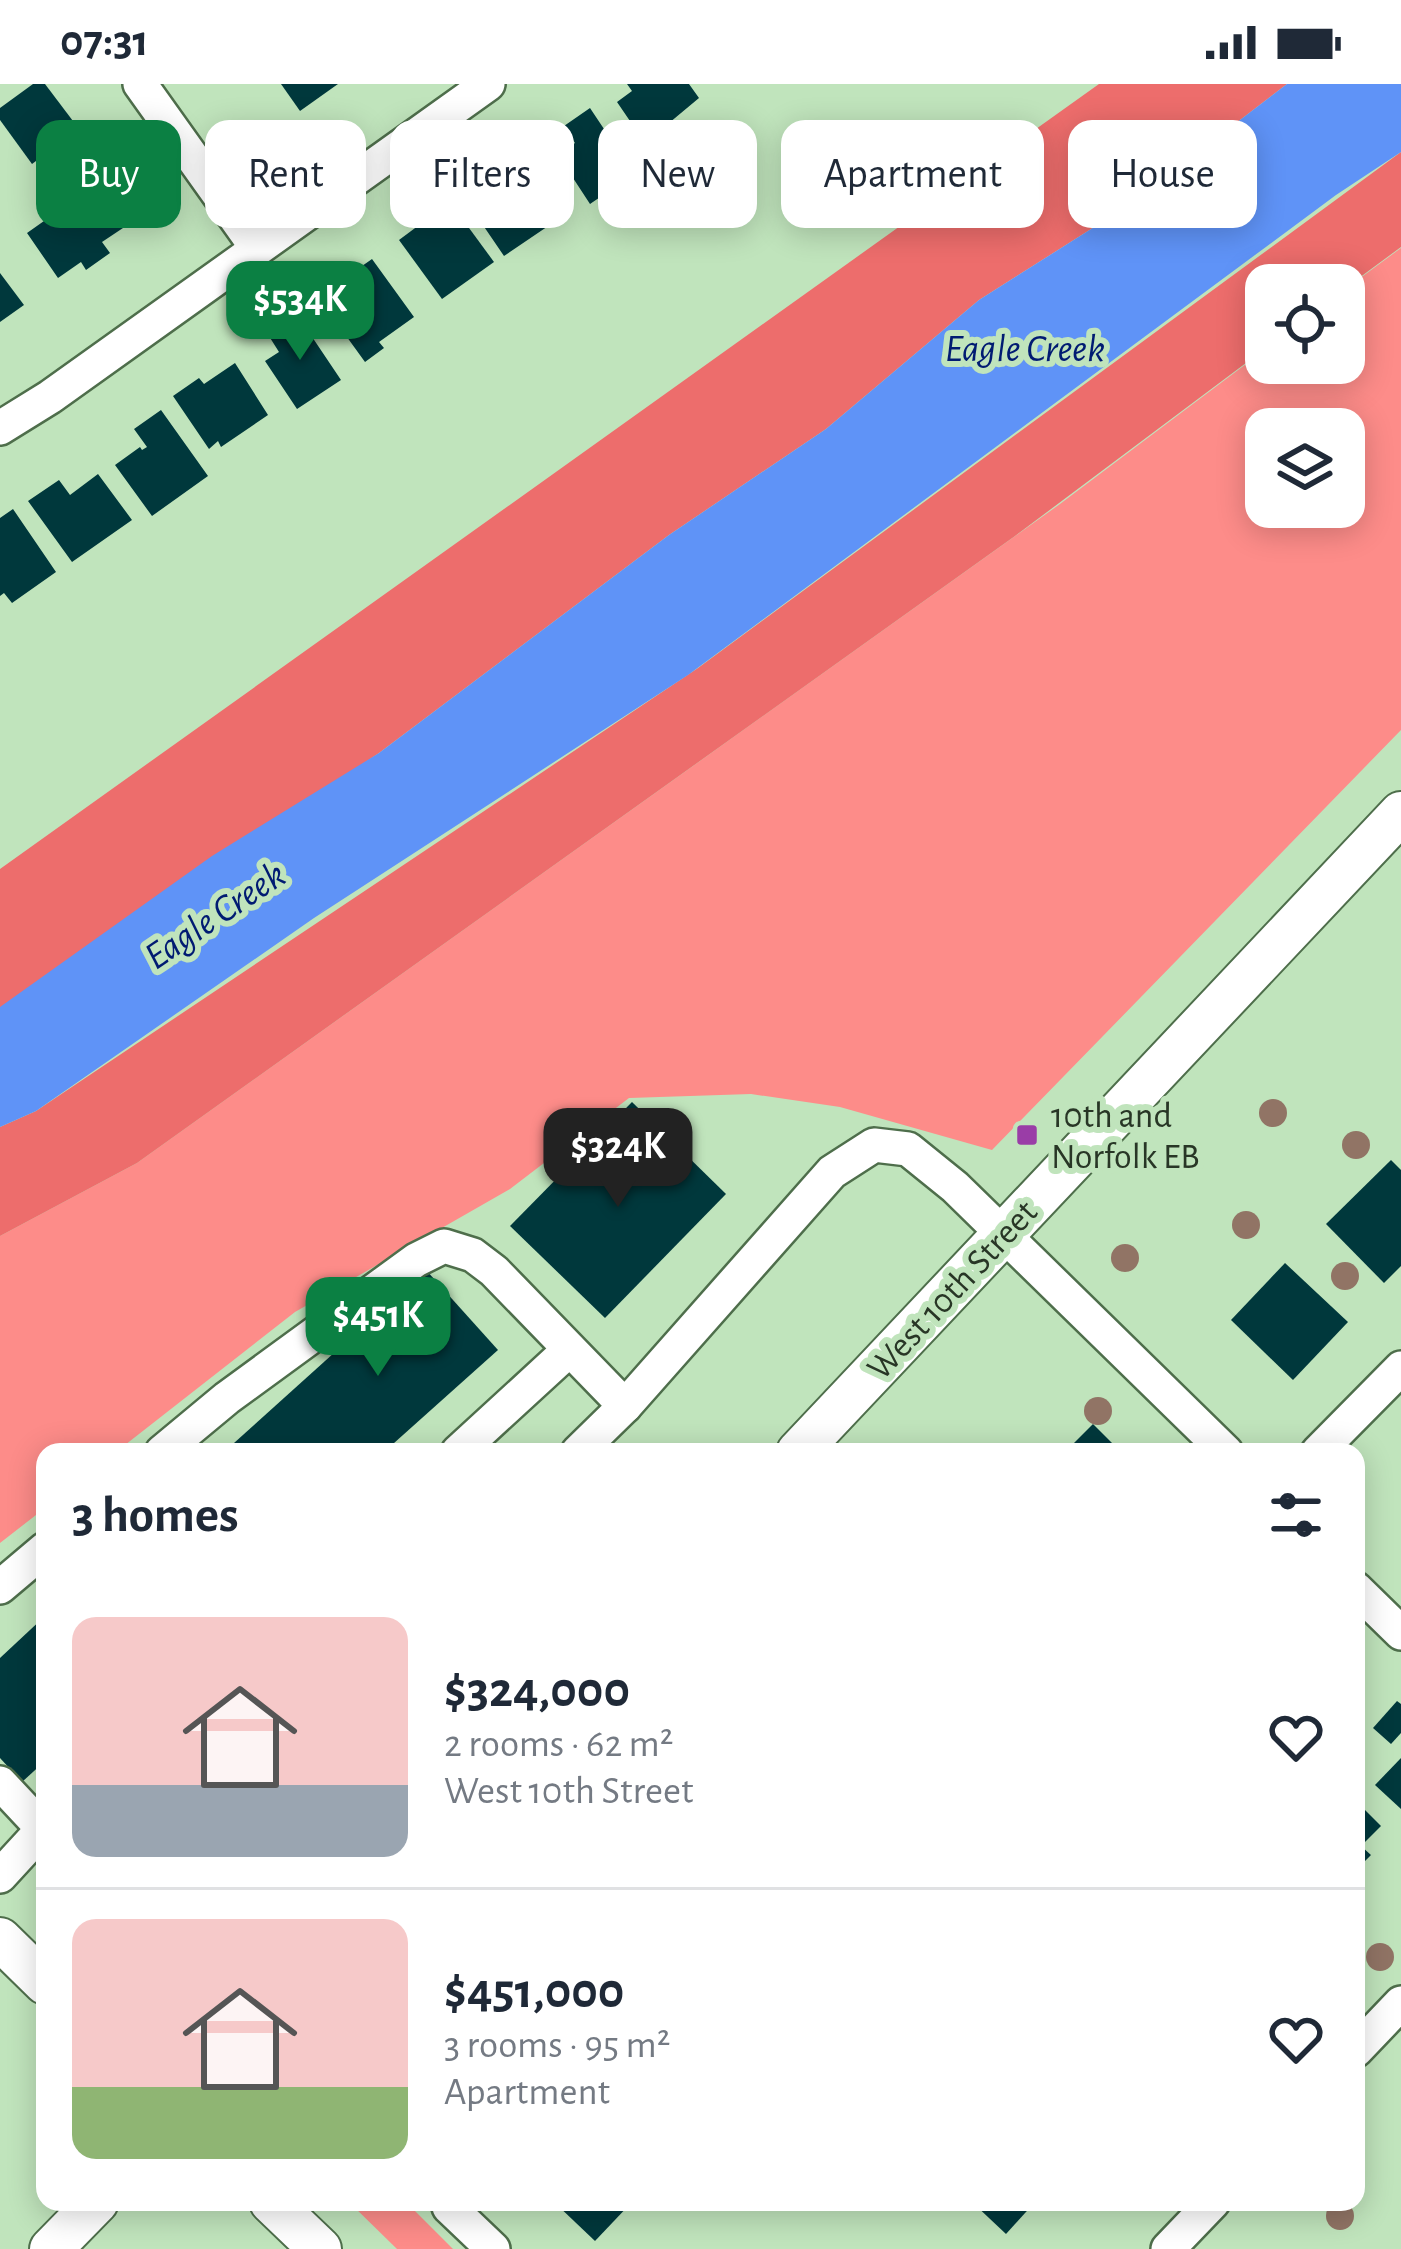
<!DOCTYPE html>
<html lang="en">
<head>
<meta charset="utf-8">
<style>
	:root { --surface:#fff; --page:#f6f6f7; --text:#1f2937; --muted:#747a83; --line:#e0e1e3; --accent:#0b8043 }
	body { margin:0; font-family:"Alegreya Sans",sans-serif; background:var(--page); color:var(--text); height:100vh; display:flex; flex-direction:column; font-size:45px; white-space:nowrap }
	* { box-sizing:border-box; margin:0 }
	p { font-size:39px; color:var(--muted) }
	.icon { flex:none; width:66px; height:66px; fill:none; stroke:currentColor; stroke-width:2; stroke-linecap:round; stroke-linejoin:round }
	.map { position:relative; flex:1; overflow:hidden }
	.details { position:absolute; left:36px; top:1359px; width:1329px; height:768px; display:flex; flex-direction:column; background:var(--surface); border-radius:24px; box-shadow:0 6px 30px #0003 }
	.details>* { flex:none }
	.hud { position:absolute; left:36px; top:36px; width:1329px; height:108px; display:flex; gap:24px }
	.fabs { position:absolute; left:1245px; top:180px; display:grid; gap:24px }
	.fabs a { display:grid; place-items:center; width:120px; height:120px; border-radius:24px; background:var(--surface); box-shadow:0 6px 30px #0003; font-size:60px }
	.price { position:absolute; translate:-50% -102px; padding:0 27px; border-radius:24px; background:var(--accent); color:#fff; font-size:39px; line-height:78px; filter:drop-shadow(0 3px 6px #0008) }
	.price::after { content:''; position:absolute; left:50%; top:72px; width:36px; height:27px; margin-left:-18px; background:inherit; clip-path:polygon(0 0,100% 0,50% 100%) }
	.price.active { background:#222; color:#fff }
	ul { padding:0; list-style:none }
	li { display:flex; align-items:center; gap:36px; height:300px; padding:0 36px }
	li+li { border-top:3px solid var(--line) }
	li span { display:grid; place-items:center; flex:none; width:336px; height:240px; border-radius:24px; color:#555 }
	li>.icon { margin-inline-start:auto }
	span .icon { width:144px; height:144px; fill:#fffc; stroke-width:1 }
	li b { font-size:51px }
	h2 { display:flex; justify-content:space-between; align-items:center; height:144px; padding:0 36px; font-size:51px }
	.pill { padding:0 42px; border-radius:24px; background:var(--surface); box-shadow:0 6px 30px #0003; font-size:42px; line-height:108px }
	.pill.active { background:var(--accent); color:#fff }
	.status { display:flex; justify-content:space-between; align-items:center; height:84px; padding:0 60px; background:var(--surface); direction:ltr }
	.status svg { height:33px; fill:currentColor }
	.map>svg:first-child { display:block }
	.green { fill:#fd8c89; fill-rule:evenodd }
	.forest { fill:#ed6d6c }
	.water { fill:#5f93f7 }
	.building { fill:#00383c }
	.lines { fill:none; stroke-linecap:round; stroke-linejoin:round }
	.minor-casing { stroke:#4e6e4b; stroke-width:38 }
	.major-casing { stroke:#4e6e4b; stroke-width:46 }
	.minor { stroke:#fff; stroke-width:33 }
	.major { stroke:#fff; stroke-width:42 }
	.tree { fill:#917465 }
	.poi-dot { fill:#9a3da7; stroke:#c0e4bc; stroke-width:4.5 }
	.labels { text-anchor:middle; stroke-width:12; stroke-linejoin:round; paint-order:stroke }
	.poi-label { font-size:36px; fill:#283626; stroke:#c0e4bc; text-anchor:start }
	.street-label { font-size:36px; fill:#283626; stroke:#c0e4bc }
	.water-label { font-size:39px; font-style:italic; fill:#001b72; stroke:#c0e4bc }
</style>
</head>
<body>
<div class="status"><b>07:31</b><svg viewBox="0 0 49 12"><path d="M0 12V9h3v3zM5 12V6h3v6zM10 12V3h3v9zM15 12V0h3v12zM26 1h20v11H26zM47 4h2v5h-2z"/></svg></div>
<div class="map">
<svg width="1401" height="2165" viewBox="0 0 1401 2165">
	<rect width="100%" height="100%" fill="#c0e4bc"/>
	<g class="green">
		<path d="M1401 164V646L992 1066 840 1023 751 1010 629 1014 510 1105 295 1228 116 1368H45V1424L0 1459V1152L137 1079 1060 420 1266 265V279H1344V206ZM1266 345H1344V423H1266Z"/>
		<polygon points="349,2118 406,2118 453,2165 397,2165"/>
	</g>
	<g class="forest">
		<polygon points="1099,0 1287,0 1129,121 979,216 826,345 669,451 379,669 0,925 0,785"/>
		<polygon points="1401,68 1401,163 1344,205 1344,201 1266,201 1266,264 1015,452 137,1079 0,1152 0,1043 36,1027 698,584"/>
	</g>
	<polygon class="water" points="1287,0 1401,0 1401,68 1336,111 688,591 314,834 36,1027 0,1043 0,923 212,772 379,669 669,451 826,345 979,216 1129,121"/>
	<g class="building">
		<polygon points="33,0 45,0 79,45 32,80 0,36 0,24"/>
		<polygon points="281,0 338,0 300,27"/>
		<polygon points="627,0 689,0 699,14 645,59 617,18 632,7"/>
		<polygon points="590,24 634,90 590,120 558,71 575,59 564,42"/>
		<polygon points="521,69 563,132 504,172 474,128 504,107 492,89"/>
		<polygon points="87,80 129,140 102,158 110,169 86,186 81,178 58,194 27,149 78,113 66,96"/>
		<polygon points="450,118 494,178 442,215 399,156"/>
		<polygon points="372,175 414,233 379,258 384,264 365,278 318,213"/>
		<polygon points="0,189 24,221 0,238"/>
		<polygon points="296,229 341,296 297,325 265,277 279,268 267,249"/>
		<polygon points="235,279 268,331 221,363 218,357 209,365 173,312 199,294 204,300"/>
		<polygon points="161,326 208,392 152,432 115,381 140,363 142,366 147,363 134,345"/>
		<polygon points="98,390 132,436 72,478 28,417 59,396 70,411"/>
		<polygon points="13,425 56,488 12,519 4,509 0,512 0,434"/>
		<polygon points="632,1018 726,1110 605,1234 510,1142"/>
		<polygon points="1391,1076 1401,1086 1401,1182 1384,1199 1326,1140"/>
		<polygon points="1285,1179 1348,1238 1293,1296 1231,1236"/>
		<polygon points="426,1186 498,1266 384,1368 224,1368"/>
		<polygon points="1093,1340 1121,1368 1065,1368"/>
		<polygon points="45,1532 45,1677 22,1698 0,1674 0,1574"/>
		<polygon points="1397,1617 1401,1620 1401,1649 1391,1660 1373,1644"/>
		<polygon points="1401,1674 1401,1725 1375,1701"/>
		<polygon points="1356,1717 1381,1742 1361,1762 1371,1771 1356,1786"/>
		<polygon points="554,2118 632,2118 595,2157"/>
		<polygon points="972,2118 1035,2118 1006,2150"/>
	</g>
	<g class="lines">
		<g class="minor-casing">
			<g id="minor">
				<polyline points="140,0 257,164"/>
				<polyline points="0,344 50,313 488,0"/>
				<polyline points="162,1368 227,1314 416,1176 444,1162 473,1171 494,1187 625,1322"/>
				<polyline points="458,1368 569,1266"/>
				<polyline points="578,1368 625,1322 832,1088 874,1061 908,1065 955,1103 1226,1368"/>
				<polyline points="1318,1368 1401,1284"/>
				<polyline points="0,1503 45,1465"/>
				<polyline points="1356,1505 1401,1549"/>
				<polyline points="0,1699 45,1747"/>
				<polyline points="0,1792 45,1743"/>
				<polyline points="1356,1966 1401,1919"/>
				<polyline points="454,2118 449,2123 493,2165"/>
				<polyline points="1168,2165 1213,2118"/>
			</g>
		</g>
		<g class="major-casing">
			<g id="major">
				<polyline points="798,1368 1401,729"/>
				<polyline points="0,1855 45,1899"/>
				<polyline points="271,2118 320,2165"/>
				<polyline points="51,2165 97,2118"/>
			</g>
		</g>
		<use href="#minor" class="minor"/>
		<use href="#major" class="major"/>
	</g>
	<g class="tree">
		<circle cx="1273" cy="1029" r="14"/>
		<circle cx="1356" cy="1061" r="14"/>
		<circle cx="1246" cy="1141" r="14"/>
		<circle cx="1125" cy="1174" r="14"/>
		<circle cx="1345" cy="1192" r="14"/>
		<circle cx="1098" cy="1327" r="14"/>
		<circle cx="1380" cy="1873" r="14"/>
		<circle cx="1340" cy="2132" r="14"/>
	</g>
	<rect class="poi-dot" x="1015" y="1039" width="24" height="24" rx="6"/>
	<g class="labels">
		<g class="poi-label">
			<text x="1051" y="1043">10th and<tspan x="1051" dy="41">Norfolk EB</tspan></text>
		</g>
		<g class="street-label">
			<text transform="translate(951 1205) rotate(-47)" y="13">West 10th Street</text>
		</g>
		<g class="water-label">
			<text x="1025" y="277">Eagle Creek</text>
			<text transform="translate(214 830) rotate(-34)" y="14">Eagle Creek</text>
		</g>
	</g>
</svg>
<div class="fabs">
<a><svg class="icon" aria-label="locate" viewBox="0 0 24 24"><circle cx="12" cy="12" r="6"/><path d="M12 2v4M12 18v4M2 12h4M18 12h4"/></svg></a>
<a><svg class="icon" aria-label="layers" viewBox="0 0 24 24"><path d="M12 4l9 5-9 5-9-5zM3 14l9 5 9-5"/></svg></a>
</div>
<b class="price" style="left:300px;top:279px">$534K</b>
<b class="price active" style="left:618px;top:1126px">$324K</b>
<b class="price" style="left:378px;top:1295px">$451K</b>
<div class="hud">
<a class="pill active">Buy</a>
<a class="pill">Rent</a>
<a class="pill">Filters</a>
<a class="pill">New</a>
<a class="pill">Apartment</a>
<a class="pill">House</a>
</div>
<section class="details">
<h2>3 homes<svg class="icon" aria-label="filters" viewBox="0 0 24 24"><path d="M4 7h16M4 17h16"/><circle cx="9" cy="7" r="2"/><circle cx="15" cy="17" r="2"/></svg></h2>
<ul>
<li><span style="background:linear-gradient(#f6c9c9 70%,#9aa5b1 0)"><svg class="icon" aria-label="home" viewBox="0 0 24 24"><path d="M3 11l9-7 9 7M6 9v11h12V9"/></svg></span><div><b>$324,000</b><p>2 rooms · 62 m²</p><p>West 10th Street</p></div><svg class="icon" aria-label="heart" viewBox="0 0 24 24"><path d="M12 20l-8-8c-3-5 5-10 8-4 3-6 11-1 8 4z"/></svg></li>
<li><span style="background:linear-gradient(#f6c9c9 70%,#8fb573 0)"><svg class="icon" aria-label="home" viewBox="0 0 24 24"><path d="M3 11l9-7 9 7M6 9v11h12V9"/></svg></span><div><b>$451,000</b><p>3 rooms · 95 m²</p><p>Apartment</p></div><svg class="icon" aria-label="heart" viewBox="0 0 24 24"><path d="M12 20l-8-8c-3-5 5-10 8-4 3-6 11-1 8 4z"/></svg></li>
</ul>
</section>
</div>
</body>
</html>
